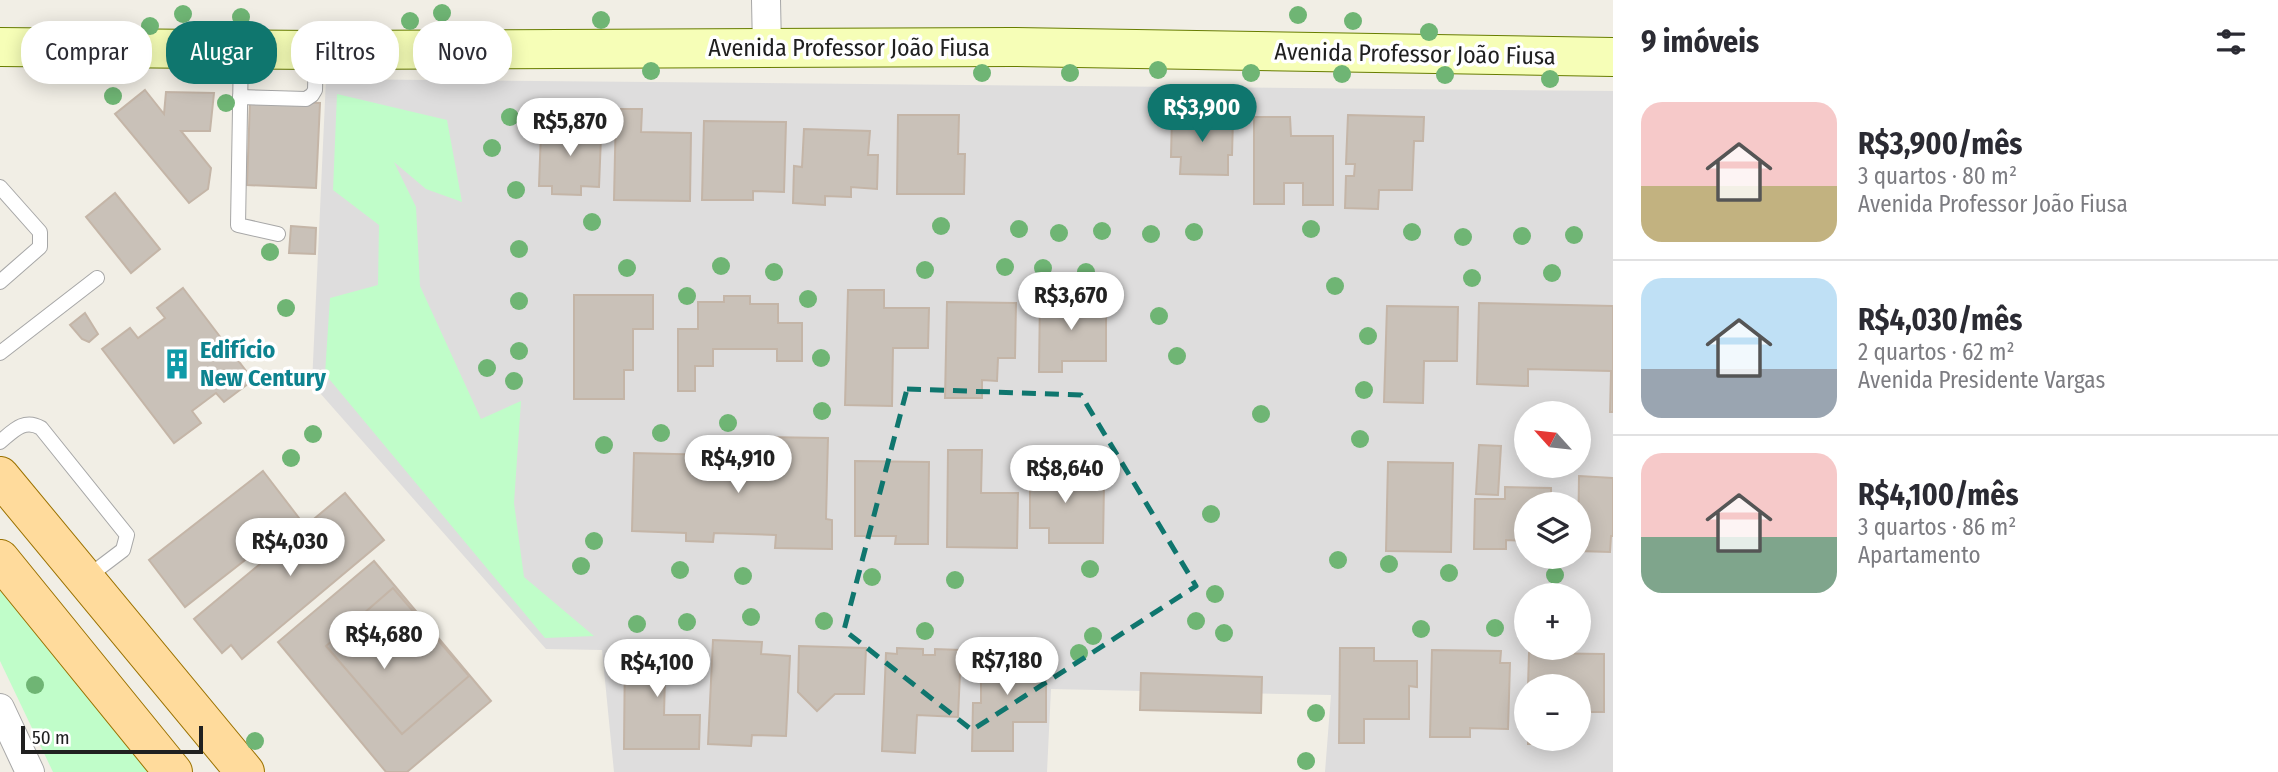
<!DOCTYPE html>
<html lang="pt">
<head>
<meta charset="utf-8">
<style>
	:root { --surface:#fff; --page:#f7f7f7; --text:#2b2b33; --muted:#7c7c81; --line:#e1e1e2; --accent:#0f766e }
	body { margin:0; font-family:"Fira Sans Condensed",sans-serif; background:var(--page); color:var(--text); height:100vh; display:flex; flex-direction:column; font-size:26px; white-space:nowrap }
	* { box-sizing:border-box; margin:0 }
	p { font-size:23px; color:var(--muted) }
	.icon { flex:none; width:38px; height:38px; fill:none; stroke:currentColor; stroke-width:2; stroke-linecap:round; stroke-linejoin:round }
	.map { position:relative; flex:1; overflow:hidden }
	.side { display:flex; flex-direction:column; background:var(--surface); width:665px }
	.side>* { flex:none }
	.guide { position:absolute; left:21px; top:21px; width:665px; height:63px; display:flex; gap:14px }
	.needle { width:46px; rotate:297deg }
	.tools { position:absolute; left:1514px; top:401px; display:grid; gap:14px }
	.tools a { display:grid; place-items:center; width:77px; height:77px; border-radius:50%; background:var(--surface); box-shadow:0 4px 18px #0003; font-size:35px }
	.scale { position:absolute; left:21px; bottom:18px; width:182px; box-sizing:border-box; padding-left:7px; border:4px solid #202020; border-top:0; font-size:19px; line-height:24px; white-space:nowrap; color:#202020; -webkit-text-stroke:5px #fff; paint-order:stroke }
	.price { position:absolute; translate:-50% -60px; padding:0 16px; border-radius:24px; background:#fff; color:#222; font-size:23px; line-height:46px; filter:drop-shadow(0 2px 4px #0008) }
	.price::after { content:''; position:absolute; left:50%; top:42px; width:21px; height:16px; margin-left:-10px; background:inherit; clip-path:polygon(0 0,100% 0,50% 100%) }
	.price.current { background:var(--accent); color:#fff }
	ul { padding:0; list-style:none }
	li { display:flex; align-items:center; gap:21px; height:175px; padding:0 28px }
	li+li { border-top:2px solid var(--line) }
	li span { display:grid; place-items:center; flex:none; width:196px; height:140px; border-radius:21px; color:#555 }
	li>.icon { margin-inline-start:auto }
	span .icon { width:84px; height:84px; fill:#fffc; stroke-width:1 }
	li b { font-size:30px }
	h2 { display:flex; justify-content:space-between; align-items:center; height:84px; padding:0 28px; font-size:30px }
	.pill { padding:0 24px; border-radius:28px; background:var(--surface); box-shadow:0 4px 18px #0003; font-size:24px; line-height:63px }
	.pill.current { background:var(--accent); color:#fff }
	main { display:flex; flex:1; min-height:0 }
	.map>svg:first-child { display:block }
	.residential { fill:#dedddd; fill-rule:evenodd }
	.park { fill:#c0fdc9 }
	.building { fill:#c9c1b8; stroke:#c4b5a7; stroke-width:2 }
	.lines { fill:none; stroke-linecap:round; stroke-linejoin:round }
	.lane-casing { stroke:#a7a7a7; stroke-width:16 }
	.street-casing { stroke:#a7a7a7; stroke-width:30 }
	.secondary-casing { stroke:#687d00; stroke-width:40 }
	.primary-casing { stroke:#9b7200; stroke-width:40 }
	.lane { stroke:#fff; stroke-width:14 }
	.street { stroke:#fff; stroke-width:28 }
	.secondary { stroke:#f6feb7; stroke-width:38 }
	.primary { stroke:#ffdb9c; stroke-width:38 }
	.tree { fill:#6fb574 }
	.marked { fill:none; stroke:#0f766e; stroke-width:5; stroke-dasharray:14 9; stroke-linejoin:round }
	.labels { text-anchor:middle; stroke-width:7; stroke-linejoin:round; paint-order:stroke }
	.street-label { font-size:24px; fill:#202020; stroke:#fff }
	.culture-label { font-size:24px; font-weight:bold; fill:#0d838f; stroke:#fff; text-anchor:start }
</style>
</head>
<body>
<main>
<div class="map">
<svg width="1613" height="772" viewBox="0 0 1613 772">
	<rect width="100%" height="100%" fill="#f1eee5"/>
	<path class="residential" d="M326 79 1613 91V772H1325L1331 695 1051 689 1047 772H614L602 650 546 649 312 384ZM1526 413H1578V466H1526ZM1526 504H1578V556H1526ZM1526 595H1578V648H1526ZM1526 686H1578V738H1526Z"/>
	<g class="park">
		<polygon points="337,94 447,120 462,202 426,189 394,162 416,207 420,286 481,419 521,401 514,503 524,577 594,636 545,638 325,374 330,298 378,285 379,225 333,190"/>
		<polygon points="0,591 27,614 156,772 53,772 0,661"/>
	</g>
	<g class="building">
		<polygon points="145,90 164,114 166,92 214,93 210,131 181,131 211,168 208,189 189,203 115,114"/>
		<polygon points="250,101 320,103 316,188 247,185"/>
		<polygon points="616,109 642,109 641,132 691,133 690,201 614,200"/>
		<polygon points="898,115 959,115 958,154 965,154 964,194 897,194"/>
		<polygon points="1348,115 1424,117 1423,141 1414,141 1412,190 1379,190 1378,209 1345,208 1346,176 1354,176 1355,164 1346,164"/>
		<polygon points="1172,116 1233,118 1232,155 1228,155 1228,175 1180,174 1181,157 1171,157"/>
		<polygon points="1254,117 1290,117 1291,136 1333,136 1333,205 1303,205 1303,183 1284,183 1284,204 1254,204"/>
		<polygon points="553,120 584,121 583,126 592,126 592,135 601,136 599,187 581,186 581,195 552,194 552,186 539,186 541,131 553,131"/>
		<polygon points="704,121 786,122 784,192 753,191 753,200 702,200"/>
		<polygon points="804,129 870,131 868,155 878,155 877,189 851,187 851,197 825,196 825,205 793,203 794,166 802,167"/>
		<polygon points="115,193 160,249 131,273 86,217"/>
		<polygon points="291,226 316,228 315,254 289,253"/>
		<polygon points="183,288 253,380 224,402 216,393 192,411 201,423 174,443 102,349 130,328 138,338 165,318 157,308"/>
		<polygon points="848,290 884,290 884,308 929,308 928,348 893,348 892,406 845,405"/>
		<polygon points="574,295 653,295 653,329 633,329 633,370 624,370 624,399 574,399"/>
		<polygon points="724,296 750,296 750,304 778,304 778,323 802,323 802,361 777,361 777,349 713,349 713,366 695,366 695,391 678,391 678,329 698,329 698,302 724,302"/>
		<polygon points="1040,297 1064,297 1064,305 1076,305 1076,297 1106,298 1106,361 1062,361 1062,372 1039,372"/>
		<polygon points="947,302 1016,303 1015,358 998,358 997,381 982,380 982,398 945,398"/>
		<polygon points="1479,303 1613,306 1613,412 1610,412 1611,371 1528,369 1528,386 1477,384"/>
		<polygon points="1387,306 1458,307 1457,361 1424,361 1423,403 1384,402"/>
		<polygon points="85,313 98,334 89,342 82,339 70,325"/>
		<polygon points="758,437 828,438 826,519 832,520 832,549 775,548 776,535 714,533 713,542 686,541 686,533 632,531 634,453 714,455 714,466 757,467"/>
		<polygon points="1479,445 1501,446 1498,495 1476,494"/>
		<polygon points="948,450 982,450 981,493 1018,493 1017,548 947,547"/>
		<polygon points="855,461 929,462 928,544 895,544 896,536 855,536"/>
		<polygon points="1030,461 1068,461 1068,484 1104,484 1103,543 1049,543 1049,528 1030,528"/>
		<polygon points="1388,462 1453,463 1451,552 1386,551"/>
		<polygon points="263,471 299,518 185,607 149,560"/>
		<polygon points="1579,476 1613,478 1613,536 1611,536 1610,552 1578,551"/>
		<polygon points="1505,487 1551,488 1551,504 1526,504 1526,541 1506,540 1506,549 1474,549 1475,499 1505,499"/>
		<polygon points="345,493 384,540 242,659 231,645 222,653 194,619"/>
		<polygon points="374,561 491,701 407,772 386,772 278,642"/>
		<polygon points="393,588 469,676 402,734 326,646"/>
		<polygon points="713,640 762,642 761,654 790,656 786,736 752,735 751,746 708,744"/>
		<polygon points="625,646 697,646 697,675 665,675 664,715 700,715 699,749 624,749"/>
		<polygon points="799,646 866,648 864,694 835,694 817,711 798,692"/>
		<polygon points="981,647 1035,648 1035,666 1046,666 1046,722 1013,722 1013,751 972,751 973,703 981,703"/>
		<polygon points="897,648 923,649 923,655 935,655 935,649 961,650 958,717 917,715 915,753 882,751 886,653 897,654"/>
		<polygon points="1340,648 1374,648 1374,661 1417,661 1417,687 1409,686 1409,719 1364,719 1364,743 1339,743"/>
		<polygon points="1432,650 1501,651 1500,663 1510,663 1508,729 1470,728 1470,737 1430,737"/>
		<polygon points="1529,653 1604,654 1604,712 1578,712 1578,686 1528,686"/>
		<polygon points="1141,673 1262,677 1261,713 1140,710"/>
		<rect x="1528" y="738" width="28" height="6"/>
	</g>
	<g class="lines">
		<g class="lane-casing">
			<g id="lane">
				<polyline points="241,51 238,225 278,234"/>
				<polyline points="240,97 306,99 312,95 315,90 316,51"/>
				<polyline points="0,187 40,232 40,247 0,282"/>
				<polyline points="0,353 97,278"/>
				<path d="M0 442C13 431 24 418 41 428L127 535 123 550 86 578"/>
			</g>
		</g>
		<g class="street-casing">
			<g id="street">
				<polyline points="766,0 767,48"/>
				<polyline points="0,708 30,772"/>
			</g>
		</g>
		<g class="secondary-casing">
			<polyline id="secondary" points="0,47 316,50 1012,47 1613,57"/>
		</g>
		<g class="primary-casing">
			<g id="primary">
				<polyline points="0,476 245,772"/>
				<polyline points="0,559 173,772"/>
			</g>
		</g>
		<use href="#lane" class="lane"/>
		<use href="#street" class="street"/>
		<use href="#secondary" class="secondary"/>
		<use href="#primary" class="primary"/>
	</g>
	<g class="tree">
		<circle cx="442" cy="13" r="9"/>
		<circle cx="183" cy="14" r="9"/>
		<circle cx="1298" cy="15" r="9"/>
		<circle cx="241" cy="17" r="9"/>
		<circle cx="601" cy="20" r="9"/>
		<circle cx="410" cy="21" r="9"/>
		<circle cx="1353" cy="21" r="9"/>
		<circle cx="150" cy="26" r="9"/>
		<circle cx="1429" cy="32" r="9"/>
		<circle cx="1158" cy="70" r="9"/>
		<circle cx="651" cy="71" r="9"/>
		<circle cx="982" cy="73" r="9"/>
		<circle cx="1070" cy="73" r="9"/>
		<circle cx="1251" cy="73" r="9"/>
		<circle cx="1342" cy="74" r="9"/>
		<circle cx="1445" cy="75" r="9"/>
		<circle cx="1550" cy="79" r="9"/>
		<circle cx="113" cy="96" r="9"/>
		<circle cx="226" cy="103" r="9"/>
		<circle cx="510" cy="117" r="9"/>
		<circle cx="492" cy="148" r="9"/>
		<circle cx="516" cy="190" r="9"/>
		<circle cx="592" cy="222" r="9"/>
		<circle cx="941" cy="226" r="9"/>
		<circle cx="1019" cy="229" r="9"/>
		<circle cx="1311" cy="229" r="9"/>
		<circle cx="1102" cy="231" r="9"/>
		<circle cx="1194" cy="232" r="9"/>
		<circle cx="1412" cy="232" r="9"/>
		<circle cx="1059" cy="233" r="9"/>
		<circle cx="1151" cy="234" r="9"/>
		<circle cx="1574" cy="235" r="9"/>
		<circle cx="1522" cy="236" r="9"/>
		<circle cx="1463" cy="237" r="9"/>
		<circle cx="519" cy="249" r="9"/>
		<circle cx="270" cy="252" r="9"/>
		<circle cx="721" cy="266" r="9"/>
		<circle cx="1005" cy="267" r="9"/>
		<circle cx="627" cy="268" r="9"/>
		<circle cx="1043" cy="268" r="9"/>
		<circle cx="925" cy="270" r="9"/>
		<circle cx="774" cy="272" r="9"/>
		<circle cx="1086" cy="272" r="9"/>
		<circle cx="1552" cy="273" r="9"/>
		<circle cx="1472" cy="278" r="9"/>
		<circle cx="1335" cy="286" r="9"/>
		<circle cx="687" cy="296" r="9"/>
		<circle cx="808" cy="299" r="9"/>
		<circle cx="519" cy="301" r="9"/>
		<circle cx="286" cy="308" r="9"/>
		<circle cx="1159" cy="316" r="9"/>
		<circle cx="1368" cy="336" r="9"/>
		<circle cx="519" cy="351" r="9"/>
		<circle cx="1177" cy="356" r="9"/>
		<circle cx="821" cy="358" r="9"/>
		<circle cx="487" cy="368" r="9"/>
		<circle cx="514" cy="381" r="9"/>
		<circle cx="1364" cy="390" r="9"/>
		<circle cx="822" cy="411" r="9"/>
		<circle cx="1261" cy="414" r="9"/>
		<circle cx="728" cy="423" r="9"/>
		<circle cx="661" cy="433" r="9"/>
		<circle cx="313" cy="434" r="9"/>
		<circle cx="1360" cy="439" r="9"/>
		<circle cx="604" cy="445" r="9"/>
		<circle cx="291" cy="458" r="9"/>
		<circle cx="1211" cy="514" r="9"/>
		<circle cx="594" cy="541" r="9"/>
		<circle cx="1338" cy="560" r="9"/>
		<circle cx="1389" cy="564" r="9"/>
		<circle cx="581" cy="566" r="9"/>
		<circle cx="1090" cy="569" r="9"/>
		<circle cx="680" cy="570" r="9"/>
		<circle cx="1449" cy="573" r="9"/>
		<circle cx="1555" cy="575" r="9"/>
		<circle cx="743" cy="576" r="9"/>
		<circle cx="872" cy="577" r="9"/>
		<circle cx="955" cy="580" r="9"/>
		<circle cx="1215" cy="594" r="9"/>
		<circle cx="751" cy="617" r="9"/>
		<circle cx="824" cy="621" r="9"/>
		<circle cx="1196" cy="621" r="9"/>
		<circle cx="687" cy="622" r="9"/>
		<circle cx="637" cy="624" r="9"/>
		<circle cx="1495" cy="628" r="9"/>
		<circle cx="1421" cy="629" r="9"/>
		<circle cx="925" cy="631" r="9"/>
		<circle cx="1224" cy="633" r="9"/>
		<circle cx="1093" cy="636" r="9"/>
		<circle cx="1079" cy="653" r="9"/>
		<circle cx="35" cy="685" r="9"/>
		<circle cx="1316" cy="713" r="9"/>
		<circle cx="255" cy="741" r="9"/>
		<circle cx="1306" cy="761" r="9"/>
	</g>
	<path class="marked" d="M907 389 1081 395 1196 586 972 730 844 630Z"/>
	<defs>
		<g id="building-bare" transform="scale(2.415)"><path d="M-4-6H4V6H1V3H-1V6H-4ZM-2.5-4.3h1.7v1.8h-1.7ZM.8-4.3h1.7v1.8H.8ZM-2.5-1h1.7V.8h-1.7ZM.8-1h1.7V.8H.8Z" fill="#0f9aa8" stroke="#fff" stroke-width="2.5" paint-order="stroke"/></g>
	</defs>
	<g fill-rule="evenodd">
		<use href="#building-bare" x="177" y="364"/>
	</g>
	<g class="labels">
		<g class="street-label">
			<text x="849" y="56">Avenida Professor João Fiusa</text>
			<text transform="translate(1415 54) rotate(1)" y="8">Avenida Professor João Fiusa</text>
		</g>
		<g class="culture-label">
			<text x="200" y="358">Edifício<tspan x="200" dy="28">New Century</tspan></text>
		</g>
	</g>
</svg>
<div class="tools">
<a><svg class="needle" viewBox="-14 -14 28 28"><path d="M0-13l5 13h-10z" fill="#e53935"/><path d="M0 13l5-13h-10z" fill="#7c7c81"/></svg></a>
<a><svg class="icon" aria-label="layers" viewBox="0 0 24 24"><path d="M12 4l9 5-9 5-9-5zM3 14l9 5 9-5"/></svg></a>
<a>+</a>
<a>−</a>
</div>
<div class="scale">50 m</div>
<b class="price current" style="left:1202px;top:144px">R$3,900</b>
<b class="price" style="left:570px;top:158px">R$5,870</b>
<b class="price" style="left:1071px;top:332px">R$3,670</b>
<b class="price" style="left:738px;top:495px">R$4,910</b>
<b class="price" style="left:1065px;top:505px">R$8,640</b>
<b class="price" style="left:290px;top:578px">R$4,030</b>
<b class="price" style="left:384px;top:671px">R$4,680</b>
<b class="price" style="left:1007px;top:697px">R$7,180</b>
<b class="price" style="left:657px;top:699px">R$4,100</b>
<div class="guide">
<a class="pill">Comprar</a>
<a class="pill current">Alugar</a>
<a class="pill">Filtros</a>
<a class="pill">Novo</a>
</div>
</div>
<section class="side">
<h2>9 imóveis<svg class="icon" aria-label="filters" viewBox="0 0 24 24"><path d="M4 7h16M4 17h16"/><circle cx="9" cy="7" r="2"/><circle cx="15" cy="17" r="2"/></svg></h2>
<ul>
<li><span style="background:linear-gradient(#f6c9c9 60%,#c2b280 0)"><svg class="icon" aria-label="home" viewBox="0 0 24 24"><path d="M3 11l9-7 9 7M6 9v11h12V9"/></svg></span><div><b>R$3,900/mês</b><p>3 quartos · 80 m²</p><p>Avenida Professor João Fiusa</p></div></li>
<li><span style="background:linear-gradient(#bfe0f5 65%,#9aa5b1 0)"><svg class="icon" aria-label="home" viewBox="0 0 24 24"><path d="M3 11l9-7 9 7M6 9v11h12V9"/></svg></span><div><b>R$4,030/mês</b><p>2 quartos · 62 m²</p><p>Avenida Presidente Vargas</p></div></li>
<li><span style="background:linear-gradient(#f6c9c9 60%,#7fa58c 0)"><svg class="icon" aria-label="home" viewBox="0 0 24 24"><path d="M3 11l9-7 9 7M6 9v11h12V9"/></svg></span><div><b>R$4,100/mês</b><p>3 quartos · 86 m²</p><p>Apartamento</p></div></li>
</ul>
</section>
</main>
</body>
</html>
